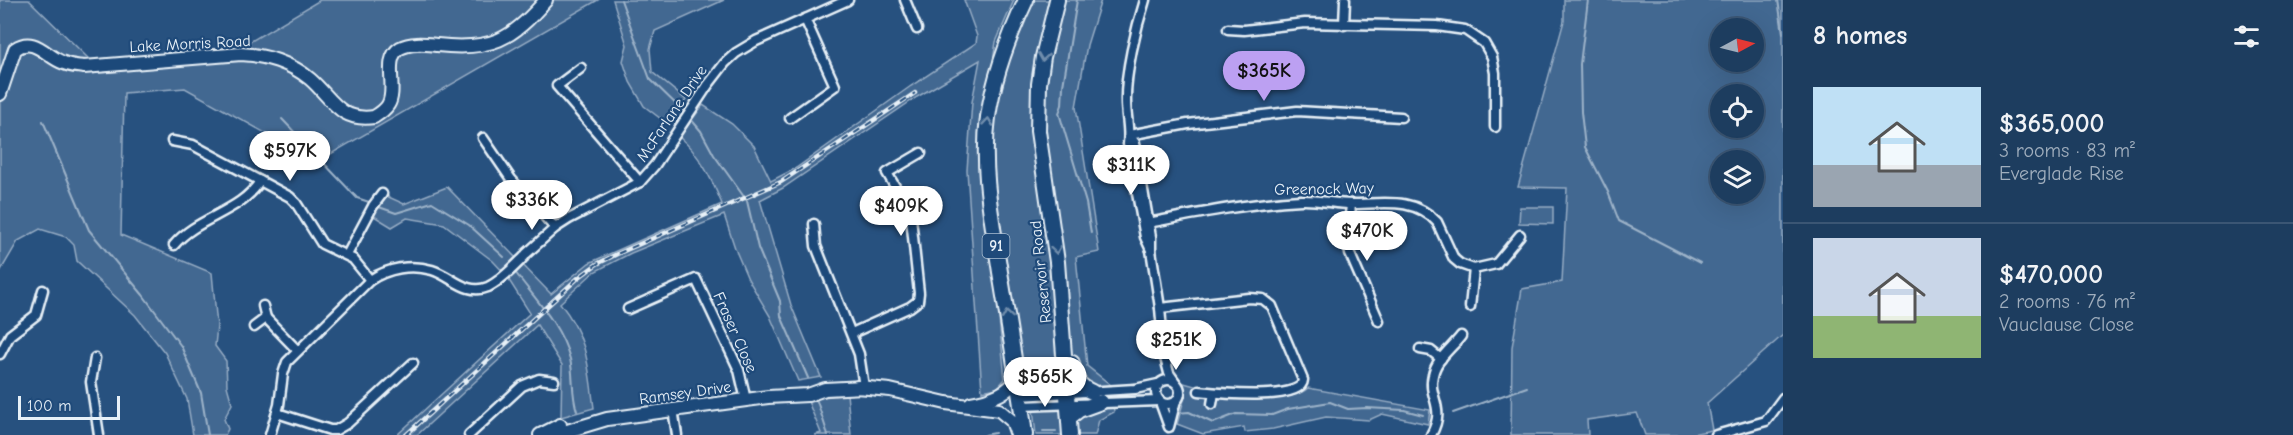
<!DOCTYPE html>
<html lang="en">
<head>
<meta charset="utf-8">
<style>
	:root { --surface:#1d3d5f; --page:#2a4868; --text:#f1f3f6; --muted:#a0aebd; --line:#3b5674; --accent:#bca0f2 }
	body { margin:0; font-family:"Comic Neue",sans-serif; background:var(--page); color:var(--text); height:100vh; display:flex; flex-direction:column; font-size:22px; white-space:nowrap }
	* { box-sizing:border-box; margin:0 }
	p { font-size:20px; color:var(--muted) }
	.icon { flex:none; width:33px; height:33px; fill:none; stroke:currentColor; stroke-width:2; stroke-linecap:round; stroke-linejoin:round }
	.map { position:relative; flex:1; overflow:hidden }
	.sheet { display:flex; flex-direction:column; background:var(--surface); width:510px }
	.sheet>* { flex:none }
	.needle { width:39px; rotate:83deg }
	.tools { position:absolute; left:1710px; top:18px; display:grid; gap:12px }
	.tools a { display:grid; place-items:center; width:54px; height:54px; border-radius:50%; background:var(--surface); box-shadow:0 6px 24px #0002,0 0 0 2px var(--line); font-size:30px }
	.scale { position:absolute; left:18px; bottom:15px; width:102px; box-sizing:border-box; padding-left:6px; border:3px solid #e8f1f8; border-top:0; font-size:16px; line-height:21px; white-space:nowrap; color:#e8f1f8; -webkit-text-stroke:4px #1f4a7a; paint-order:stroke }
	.price { position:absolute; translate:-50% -51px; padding:0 14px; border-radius:21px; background:#fff; color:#222; font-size:20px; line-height:39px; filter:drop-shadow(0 2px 3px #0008) }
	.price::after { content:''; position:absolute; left:50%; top:36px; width:18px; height:14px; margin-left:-9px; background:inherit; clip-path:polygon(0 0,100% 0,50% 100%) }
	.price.active { background:var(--accent); color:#111 }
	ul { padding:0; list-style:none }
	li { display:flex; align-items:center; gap:18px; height:150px; padding:0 30px }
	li+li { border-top:2px solid var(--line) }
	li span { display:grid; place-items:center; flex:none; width:168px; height:120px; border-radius:0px; color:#555 }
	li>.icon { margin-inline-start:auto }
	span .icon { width:72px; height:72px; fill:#fffc; stroke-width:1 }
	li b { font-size:26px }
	h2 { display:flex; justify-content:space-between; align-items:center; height:72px; padding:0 30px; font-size:26px }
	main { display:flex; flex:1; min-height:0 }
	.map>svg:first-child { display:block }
	.green { fill:#436891; stroke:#96acc4; stroke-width:1.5; fill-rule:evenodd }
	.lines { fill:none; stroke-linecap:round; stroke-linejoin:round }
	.stream { stroke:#9db3c9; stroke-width:2 }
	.street-casing { stroke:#e8f1f8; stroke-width:13 }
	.secondary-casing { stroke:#e8f1f8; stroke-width:16 }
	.primary-casing { stroke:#e8f1f8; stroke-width:18 }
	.street { stroke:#1f4a7a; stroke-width:8 }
	.secondary { stroke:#1f4a7a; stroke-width:12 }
	.primary { stroke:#1f4a7a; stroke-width:14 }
	.rail-casing { stroke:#e8f1f8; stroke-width:4.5 }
	.rail { stroke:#1f4a7a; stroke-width:2; stroke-dasharray:7; stroke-linecap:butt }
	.oneway { stroke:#6f8dac }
	.labels { text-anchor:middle; stroke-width:4.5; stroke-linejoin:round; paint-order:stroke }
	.shield { fill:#1f4a7a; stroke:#acbfd2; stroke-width:1.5 }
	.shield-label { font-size:15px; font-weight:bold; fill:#e8f1f8 }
	.street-label { font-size:16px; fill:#e8f1f8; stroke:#1f4a7a }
</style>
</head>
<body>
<main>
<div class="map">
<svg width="1783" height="435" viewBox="0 0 1783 435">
	<rect width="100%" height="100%" fill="#27517f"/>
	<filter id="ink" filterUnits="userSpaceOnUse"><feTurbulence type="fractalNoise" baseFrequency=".0167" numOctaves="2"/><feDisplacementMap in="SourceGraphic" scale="12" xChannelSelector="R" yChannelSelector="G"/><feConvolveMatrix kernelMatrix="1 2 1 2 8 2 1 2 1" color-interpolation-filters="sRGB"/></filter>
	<g filter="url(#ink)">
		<g class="green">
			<polygon points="0,0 29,0 92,62 243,46 320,0 598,0 317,162 185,88 124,93 121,235 212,273 217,326 215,346 226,361 227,386 232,404 224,419 228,429 225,435 193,435 187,399 165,353 135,315 77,261 74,245 66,237 40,229 18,241 0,272"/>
			<polygon points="613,0 724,0 655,31 650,49 652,72 686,100 669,125 644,106 630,82 623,61 627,45"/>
			<path d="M964 0H1014L996 42 981 137 1005 379 997 388 982 391 967 170 972 102 980 60 917 97 783 188 760 200 791 305 821 377 798 381 770 316 748 279 736 251 724 215 631 253 594 272 560 303C588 338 588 365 594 408L561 417 562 365 537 325 417 435H397L530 313 505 274 493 261 444 224 407 218 392 227 369 213 382 194 404 204 447 187 551 294 589 263 722 204C712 180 700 154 679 137L703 105 732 124 754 146 771 181 796 168 911 86 976 43 977 36Z"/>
			<polygon points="1031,0 1101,0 1087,45 1076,107 1099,252 1076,257 1087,366 1112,386 1026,393 992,168 996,99 1025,9"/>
			<path d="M1564 0H1783V335L1707 403 1712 430 1687 435H1645L1637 413 1587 420 1588 435H1511L1512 347 1522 289 1562 282 1567 188 1518 187 1564 21ZM1720 28H1754V62H1720ZM1720 94H1754V128H1720ZM1720 160H1754V194H1720Z"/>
			<polygon points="1520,207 1553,207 1553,224 1519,223"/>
			<path d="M1184 383 1195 386 1198 395C1223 397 1289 406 1308 388L1430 410 1428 424 1382 414 1369 420 1326 417 1273 429 1245 432 1244 427 1203 434 1177 424 1184 400Z"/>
			<polygon points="847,394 851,435 815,435 821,433 807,399"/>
			<polygon points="1113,403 1114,412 1099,420 1095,435 1036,435 1033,409"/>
		</g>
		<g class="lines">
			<g class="stream">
				<polyline points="621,0 650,79 685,113"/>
				<polyline points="1077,0 1063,86 1062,105 1059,113 1086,203 1091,233"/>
				<polyline points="1588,0 1580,64 1581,112 1585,147 1608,192 1619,221 1700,263"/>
				<polyline points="1778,0 1783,33"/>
				<polyline points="689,117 701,131 714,155 747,201 758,248 780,301 781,316 808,378"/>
				<polyline points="282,119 357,198 369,202"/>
				<polyline points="43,121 89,230 143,295 181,346 201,393 208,435"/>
				<polyline points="379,207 396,213 432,202 469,225 504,257"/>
				<path d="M515 272C536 300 561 325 570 359 574 376 571 394 577 411"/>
				<polyline points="817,401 828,435"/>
				<polyline points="1177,413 1189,412 1213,423 1236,414 1272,415 1288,409 1330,402 1348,409 1367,408 1404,410 1423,415"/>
				<polyline points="1453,413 1527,387"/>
				<polyline points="1043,431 1056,431"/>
				<polyline points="985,435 995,433"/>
			</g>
			<g class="street-casing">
				<g id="street">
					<polyline points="905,0 917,29"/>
					<path d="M1145 0C1136 28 1125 73 1126 102 1126 116 1130 130 1128 144L1145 237 1151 250"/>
					<polyline points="1344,25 1345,0"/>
					<polyline points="1228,29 1244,30 1305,23 1437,26 1465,30 1484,43 1492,57 1495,73 1495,127"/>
					<polyline points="581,68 557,86 640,182"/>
					<polyline points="790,118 835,86 805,19"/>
					<polyline points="1129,135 1188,124 1297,111 1401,117"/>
					<polyline points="1129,135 1135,143 1151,237 1151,250 1160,308 1164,354 1169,373 1176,383"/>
					<polyline points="483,138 511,179 555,228"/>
					<polyline points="172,141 193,145 290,197 296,203 322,244 353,259 370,280"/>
					<polyline points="1351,204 1348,239 1350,254 1379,321"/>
					<polyline points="814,224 816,246 859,354 864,387"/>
					<path d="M1143 224C1195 214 1248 203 1301 200 1318 199 1335 204 1351 204 1382 204 1413 196 1437 222L1454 259 1460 264 1474 269 1496 264 1520 235"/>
					<path d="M174 245C197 217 241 212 260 181"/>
					<polyline points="526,254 555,228 569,219 640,182 655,165 708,85 725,63 736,53 756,41 848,0"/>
					<polyline points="347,255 373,206 382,194"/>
					<polyline points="263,306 266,318 297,350"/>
					<polyline points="1470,307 1474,269"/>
					<path d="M1160 308 1249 298 1263 299 1272 306 1303 380C1302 402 1216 393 1199 391"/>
					<polyline points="628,309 696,279 739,370 746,400"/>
					<polyline points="254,327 266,318"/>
					<polyline points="852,333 910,307 918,301 919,293 911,218 906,205 887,173 921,153"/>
					<polyline points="1420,349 1431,351 1441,359"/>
					<polyline points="0,354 10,335 36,315 43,290"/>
					<polyline points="95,358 91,382 99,435"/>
					<circle cx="1168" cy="392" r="12"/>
					<polyline points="1020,396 1135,389 1158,384"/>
					<polyline points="1160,402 1169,427 1176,400"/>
					<polyline points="1212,404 1214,393"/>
					<polyline points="1021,406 1159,401"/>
					<polyline points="673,409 677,435"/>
					<polyline points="277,413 330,430 336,430 348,423 413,363"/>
					<path d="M270 435 279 405 283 374 287 362 370 280C388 268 411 264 432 270 452 276 466 296 488 287 501 281 514 267 524 257"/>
					<polyline points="469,435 522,386 539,379 554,381"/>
					<path d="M1431 435C1447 406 1427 398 1433 375 1436 359 1452 348 1461 336"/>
					<polyline points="1716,435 1766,421 1783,398"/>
				</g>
			</g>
			<g class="secondary-casing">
				<g id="secondary">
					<path d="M0 94 15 49C35 35 47 58 64 63 70 66 77 66 84 67L241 54C265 55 291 63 310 79 332 98 339 122 374 117 379 114 385 110 388 105 398 89 382 59 400 48 411 42 426 44 437 45 491 51 512 40 546 0"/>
					<polyline points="858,387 890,390 946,403 999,410 1012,421 1017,435"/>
					<path d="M971 403C989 400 1008 394 1018 378"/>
					<polyline points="540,435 560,425"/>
					<polyline points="554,435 607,419 768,397 808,395 825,389 864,387"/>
				</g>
			</g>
			<g class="primary-casing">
				<g id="primary">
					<polyline points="1057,0 1043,57 1039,84 1038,131 1057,262 1070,435"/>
					<path d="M1072 363C1074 378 1078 386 1092 392"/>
					<polyline points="1070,417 1079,410 1101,402"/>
					<path d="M1025 435C1018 380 1009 326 1000 272 992 220 981 169 988 117 994 75 1008 38 1026 0"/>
				</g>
			</g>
			<use href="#street" class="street"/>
			<use href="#secondary" class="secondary"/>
			<use href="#primary" class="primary"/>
			<g class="rail-casing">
				<polyline id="rail" points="406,435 578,278 597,264 617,254 781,182 915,93"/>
			</g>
			<use href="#rail" class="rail"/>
		</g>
		<defs><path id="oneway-chevron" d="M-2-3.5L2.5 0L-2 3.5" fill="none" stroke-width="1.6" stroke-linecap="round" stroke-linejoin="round" transform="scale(1.5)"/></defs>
		<g class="oneway">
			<use href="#oneway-chevron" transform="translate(1043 57) rotate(99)"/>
			<use href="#oneway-chevron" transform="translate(988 122) rotate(-84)"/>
			<use href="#oneway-chevron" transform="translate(1056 250) rotate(82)"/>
			<use href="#oneway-chevron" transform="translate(1007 315) rotate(-99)"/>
		</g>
	</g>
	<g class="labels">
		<rect class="shield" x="982.5" y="234" width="27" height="24" rx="4.5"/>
		<g class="shield-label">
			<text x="996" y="251">91</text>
		</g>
		<g class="street-label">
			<text transform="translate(190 43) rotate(-3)" y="6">Lake Morris Road</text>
			<text transform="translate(671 113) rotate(-56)" y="6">McFarlane Drive</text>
			<text transform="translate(1324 188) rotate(-1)" y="6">Greenock Way</text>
			<text transform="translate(1040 272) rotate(-96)" y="6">Reservoir Road</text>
			<text transform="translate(736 332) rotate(66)" y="6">Fraser Close</text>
			<text transform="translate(685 392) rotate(-8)" y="6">Ramsey Drive</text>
		</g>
	</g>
</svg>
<div class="tools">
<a><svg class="needle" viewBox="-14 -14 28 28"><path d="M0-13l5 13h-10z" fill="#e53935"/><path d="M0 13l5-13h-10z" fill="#a0aebd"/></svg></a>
<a><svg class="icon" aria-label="locate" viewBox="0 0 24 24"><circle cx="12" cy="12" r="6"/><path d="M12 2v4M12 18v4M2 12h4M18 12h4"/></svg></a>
<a><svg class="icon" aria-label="layers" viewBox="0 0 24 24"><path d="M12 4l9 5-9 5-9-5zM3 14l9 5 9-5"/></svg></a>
</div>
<div class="scale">100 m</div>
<b class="price active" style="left:1264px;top:102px">$365K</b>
<b class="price" style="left:290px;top:182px">$597K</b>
<b class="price" style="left:1131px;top:196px">$311K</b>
<b class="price" style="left:532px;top:231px">$336K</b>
<b class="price" style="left:901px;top:237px">$409K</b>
<b class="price" style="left:1367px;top:262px">$470K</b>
<b class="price" style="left:1176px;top:371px">$251K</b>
<b class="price" style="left:1045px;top:408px">$565K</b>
</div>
<section class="sheet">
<h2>8 homes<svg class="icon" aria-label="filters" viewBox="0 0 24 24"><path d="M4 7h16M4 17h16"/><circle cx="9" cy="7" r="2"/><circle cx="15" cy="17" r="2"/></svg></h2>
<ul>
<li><span style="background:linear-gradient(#bfe0f5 65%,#9aa5b1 0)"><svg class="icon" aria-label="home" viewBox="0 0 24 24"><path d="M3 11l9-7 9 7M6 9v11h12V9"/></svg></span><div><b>$365,000</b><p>3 rooms · 83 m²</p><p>Everglade Rise</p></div></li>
<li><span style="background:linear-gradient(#c9d6e8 65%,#8fb573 0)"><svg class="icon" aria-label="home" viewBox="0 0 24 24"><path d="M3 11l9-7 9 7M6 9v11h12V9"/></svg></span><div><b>$470,000</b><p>2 rooms · 76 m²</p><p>Vauclause Close</p></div></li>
</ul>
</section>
</main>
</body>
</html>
